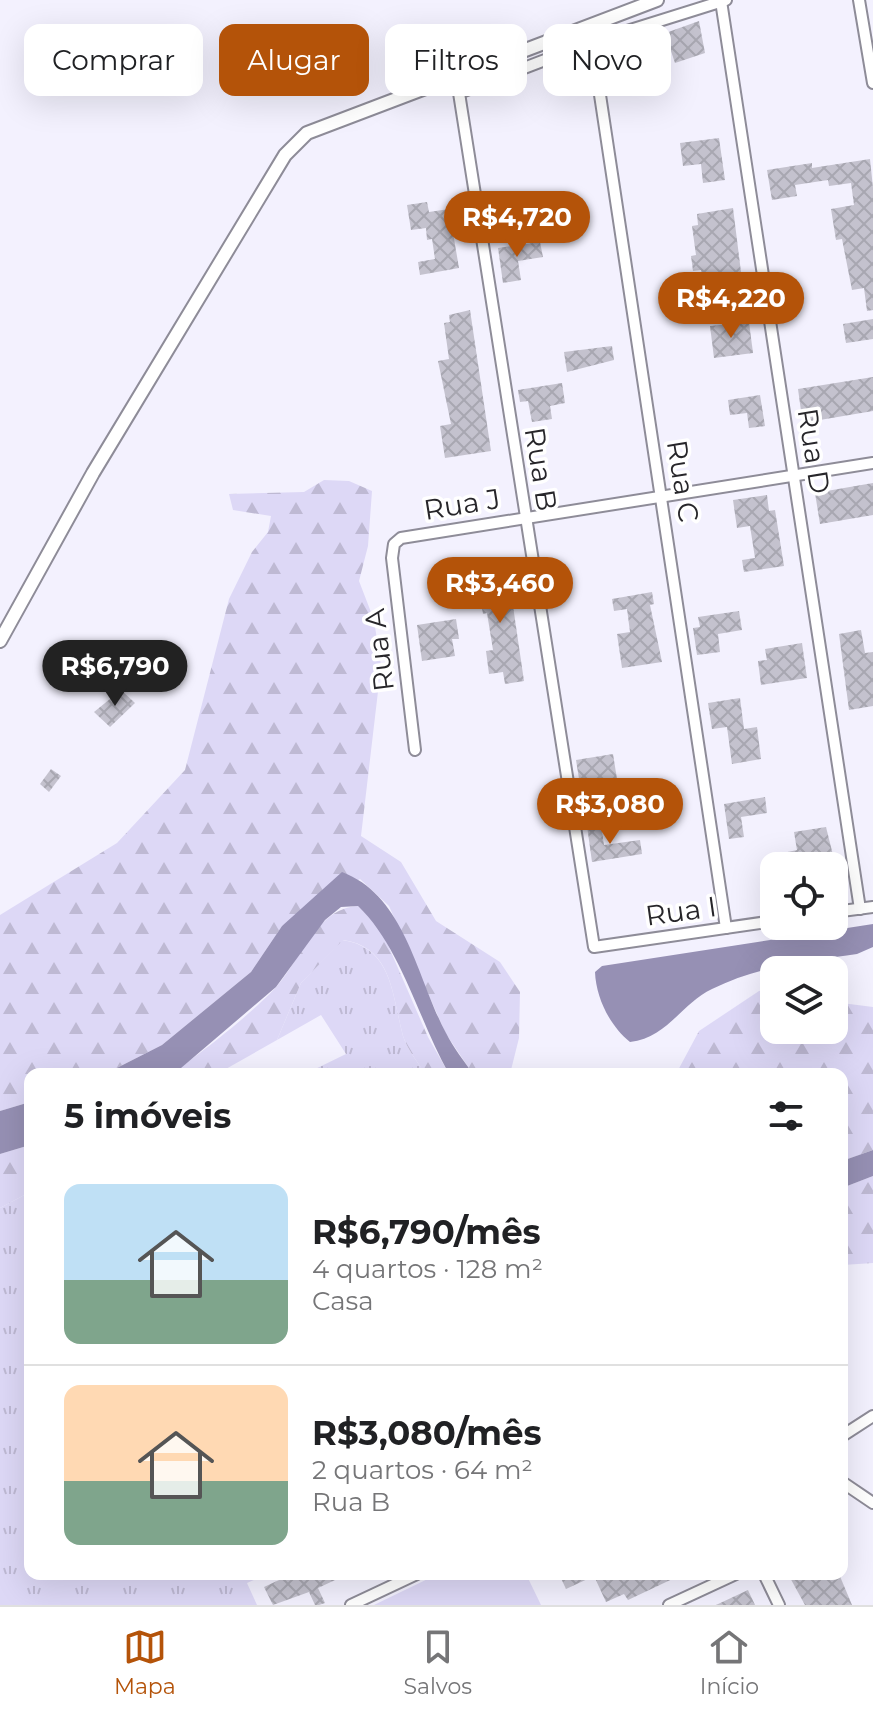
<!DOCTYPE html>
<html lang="pt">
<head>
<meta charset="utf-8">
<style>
	:root { --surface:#fff; --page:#f2f2f2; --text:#202124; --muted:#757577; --line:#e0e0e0; --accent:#b45309 }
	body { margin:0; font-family:Montserrat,sans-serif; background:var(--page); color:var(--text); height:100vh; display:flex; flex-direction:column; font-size:30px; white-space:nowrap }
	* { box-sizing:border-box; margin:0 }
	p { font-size:26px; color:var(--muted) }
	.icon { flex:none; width:44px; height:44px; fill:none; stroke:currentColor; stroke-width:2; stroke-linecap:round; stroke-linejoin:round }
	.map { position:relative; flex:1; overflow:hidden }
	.sheet { position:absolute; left:24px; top:1068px; width:824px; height:512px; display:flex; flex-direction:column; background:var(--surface); border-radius:16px; box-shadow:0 8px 32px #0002 }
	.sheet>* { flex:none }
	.hud { position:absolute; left:24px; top:24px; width:826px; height:72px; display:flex; gap:16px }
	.fabs { position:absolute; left:760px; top:852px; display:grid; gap:16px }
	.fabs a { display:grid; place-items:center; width:88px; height:88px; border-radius:16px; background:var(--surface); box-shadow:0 8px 32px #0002; font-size:40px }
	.price { position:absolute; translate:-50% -68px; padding:0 18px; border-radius:28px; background:var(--accent); color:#fff; font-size:26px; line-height:52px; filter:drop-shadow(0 2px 4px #0008) }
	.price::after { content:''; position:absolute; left:50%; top:48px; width:24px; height:18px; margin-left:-12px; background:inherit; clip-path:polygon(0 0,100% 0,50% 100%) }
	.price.on { background:#222; color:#fff }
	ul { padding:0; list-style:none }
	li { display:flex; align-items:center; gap:24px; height:200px; padding:0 40px }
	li+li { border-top:2px solid var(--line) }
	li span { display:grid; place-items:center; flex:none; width:224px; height:160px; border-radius:16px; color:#555 }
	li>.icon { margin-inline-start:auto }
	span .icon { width:96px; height:96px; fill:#fffc; stroke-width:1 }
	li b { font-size:34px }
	h2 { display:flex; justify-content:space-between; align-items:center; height:96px; padding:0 40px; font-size:34px }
	.tag { padding:0 28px; border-radius:16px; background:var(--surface); box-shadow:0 8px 32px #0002; font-size:28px; line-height:72px }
	.tag.on { background:var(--accent); color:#fff }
	.dock { display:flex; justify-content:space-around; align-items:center; height:112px; border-top:2px solid var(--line); background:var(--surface); font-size:22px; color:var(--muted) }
	.dock a { display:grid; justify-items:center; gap:4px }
	.dock .on { color:var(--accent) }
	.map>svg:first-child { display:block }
	.grass { fill:url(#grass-tufts) }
	.forest { fill:url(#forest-firs) }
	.green { fill:#ddd8f6 }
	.water { fill:#9690b4 }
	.building { fill:url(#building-cross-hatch) }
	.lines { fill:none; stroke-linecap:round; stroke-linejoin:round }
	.minor-casing { stroke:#8e8c98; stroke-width:14 }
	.tertiary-casing { stroke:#8e8c98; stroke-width:16 }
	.minor { stroke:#fff; stroke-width:10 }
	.tertiary { stroke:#fff; stroke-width:12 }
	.labels { text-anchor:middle; stroke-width:7; stroke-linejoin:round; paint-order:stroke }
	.street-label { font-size:28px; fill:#27262a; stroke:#fff }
</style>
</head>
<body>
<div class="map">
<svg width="873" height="1605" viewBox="0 0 873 1605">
	<defs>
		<pattern id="grass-tufts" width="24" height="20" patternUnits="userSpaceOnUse" patternTransform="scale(2)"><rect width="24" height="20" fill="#ddd8f6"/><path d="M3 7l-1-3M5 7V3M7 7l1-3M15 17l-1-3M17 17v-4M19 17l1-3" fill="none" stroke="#beb9d3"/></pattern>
		<pattern id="forest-firs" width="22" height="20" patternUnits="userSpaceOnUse" patternTransform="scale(2)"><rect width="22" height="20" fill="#ddd8f6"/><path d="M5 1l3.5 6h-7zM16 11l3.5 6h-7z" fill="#beb9d3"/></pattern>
		<pattern id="building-cross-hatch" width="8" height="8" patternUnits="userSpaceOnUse" patternTransform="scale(2)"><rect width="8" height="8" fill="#c4c2ce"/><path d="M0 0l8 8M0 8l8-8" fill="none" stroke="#a8a7b1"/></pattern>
	</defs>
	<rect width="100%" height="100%" fill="#f3f1fe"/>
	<g class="grass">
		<path d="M342 940C393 947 392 996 403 1036 407 1049 418 1062 425 1074H305L346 1054 321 1015 277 1040 301 983Z"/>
		<polygon points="30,1192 30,1574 267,1574 247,1583 257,1605 0,1605 0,1208"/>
	</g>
	<g class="forest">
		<polygon points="324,480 349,481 372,491 368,546 359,581 374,620 381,666 361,836 401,862 436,921 500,962 520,992 519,1038 510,1074 473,1074 446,1034 389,906 360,879 282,926 251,972 162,1045 105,1074 30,1074 30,1102 0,1111 0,915 117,843 185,770 229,599 252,552 268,532 271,516 233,510 229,494 304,492"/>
		<path d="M358 906 381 929 428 1037 449 1074H425C418 1062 407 1049 403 1036 392 996 393 947 343 940L301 983 277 1040 217 1074H170C197 1057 256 1010 277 986 301 959 317 908 358 906Z"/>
		<polygon points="774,989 774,1030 834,1030 834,1002 873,1007 873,1150 842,1161 842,1074 676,1074 699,1031 759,991"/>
		<polygon points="30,1145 30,1192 0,1208 0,1154"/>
		<polygon points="873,1176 873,1263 843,1265 842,1188"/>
	</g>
	<polygon class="green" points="438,1574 526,1574 541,1605 374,1605"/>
	<g class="water">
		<path d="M342 872C406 896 417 979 446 1033 453 1047 464 1061 473 1074H449C419 1021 401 947 358 906L341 907 325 920 276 987 181 1068 170 1074H105L162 1045 251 972 282 926Z"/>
		<path d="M873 924V947L857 954C807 961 758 966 712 989 681 1004 667 1038 630 1042 610 1026 596 998 595 972L602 966Z"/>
		<polygon points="30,1102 30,1145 0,1154 0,1111"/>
		<polygon points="873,1150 873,1176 842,1188 842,1161"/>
	</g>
	<g class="building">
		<polygon points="699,21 705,53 675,63 670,48 626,63 621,49"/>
		<polygon points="719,138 725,180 703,183 701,164 683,166 680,143"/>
		<polygon points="870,159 873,188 873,310 867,311 864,288 852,290 842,239 836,240 831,209 854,205 851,183 829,186 828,180 795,185 797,196 772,200 767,170 812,163 812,168"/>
		<polygon points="427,202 429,212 449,209 459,268 420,275 418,262 435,259 432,239 427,240 426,228 411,230 407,205"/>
		<polygon points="733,208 742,280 703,285 701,270 693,271 691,256 696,255 692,226 698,225 697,214"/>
		<polygon points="540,242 543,257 518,261 521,280 503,283 498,248"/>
		<polygon points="470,310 491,451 445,458 440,426 451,424 438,361 449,359 444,323 450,322 449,315"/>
		<polygon points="873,319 873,339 846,343 843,324"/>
		<polygon points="749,322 753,353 714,358 710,326"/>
		<polygon points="612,346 614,360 567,372 564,352"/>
		<polygon points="873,377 873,411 808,422 806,411 801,411 798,389"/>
		<polygon points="562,383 565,403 550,406 552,419 532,422 528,401 520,402 518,390"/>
		<polygon points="760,395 765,426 749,428 747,413 730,415 728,400"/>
		<polygon points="873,483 873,515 820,524 815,493"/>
		<polygon points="767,495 769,511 775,510 784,566 744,572 742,560 755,558 750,526 737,528 733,500"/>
		<polygon points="508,572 524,681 505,684 503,672 489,674 486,651 493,650 487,613 483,614 479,591 467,593 465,578"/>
		<polygon points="652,592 654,604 650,605 662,662 622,668 617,634 630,632 627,609 614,611 612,599"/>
		<polygon points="739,611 742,630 718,634 720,652 697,655 693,628 700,627 698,617"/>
		<polygon points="456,619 459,639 452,639 455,656 422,661 417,625"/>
		<polygon points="861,630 865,653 873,652 873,706 849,710 839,634"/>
		<polygon points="802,643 807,678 761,685 758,661 767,660 765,649"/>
		<polygon points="121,690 135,703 110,727 94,712"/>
		<polygon points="740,698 744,729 757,727 761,759 732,764 727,727 712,729 708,703"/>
		<polygon points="613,754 617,779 580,785 576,760"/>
		<polygon points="51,769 61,776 49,792 40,784"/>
		<polygon points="765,797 767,813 741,817 744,837 729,839 724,804"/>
		<polygon points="601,824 604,845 640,840 642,854 592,862 587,826"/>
		<polygon points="826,827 834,859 785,866 783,853 797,850 794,832"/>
		<polygon points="292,1574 348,1574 318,1588 325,1603 319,1605 315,1605 309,1592 273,1605 264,1587"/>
		<polygon points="559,1574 611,1574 614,1579 626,1574 683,1574 628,1600 624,1594 606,1602 594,1576 566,1589"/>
		<polygon points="788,1574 839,1574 852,1605 805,1605"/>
		<polygon points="748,1590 755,1605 716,1605"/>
	</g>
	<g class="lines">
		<g class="minor-casing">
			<g id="minor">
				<polyline points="726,0 592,42 459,93 594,947 774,921"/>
				<polyline points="859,0 873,83"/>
				<polyline points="721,1 860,909"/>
				<polyline points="592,42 726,928"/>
				<polyline points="415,750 392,558 394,544 401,538 873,463"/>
				<polyline points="834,912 873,907"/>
				<polyline points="842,1436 873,1416"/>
				<polyline points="842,1482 873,1503"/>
				<polyline points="764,1574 779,1605"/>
				<polyline points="351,1605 417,1574"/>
				<polyline points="669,1605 736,1574"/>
			</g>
		</g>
		<g class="tertiary-casing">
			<polyline id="tertiary" points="0,641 93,473 285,155 307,133 657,0"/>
		</g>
		<use href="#minor" class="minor"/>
		<use href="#tertiary" class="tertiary"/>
	</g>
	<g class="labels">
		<g class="street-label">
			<text transform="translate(814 451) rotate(81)" y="10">Rua D</text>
			<text transform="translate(541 469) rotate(81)" y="10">Rua B</text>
			<text transform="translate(683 481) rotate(81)" y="10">Rua C</text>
			<text transform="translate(462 504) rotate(-9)" y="10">Rua J</text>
			<text transform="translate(379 650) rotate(-97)" y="10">Rua A</text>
			<text transform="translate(681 911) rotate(-8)" y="10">Rua I</text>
		</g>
	</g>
</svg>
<div class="fabs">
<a><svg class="icon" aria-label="locate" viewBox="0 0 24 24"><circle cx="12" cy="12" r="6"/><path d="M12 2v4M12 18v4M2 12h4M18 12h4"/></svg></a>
<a><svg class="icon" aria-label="layers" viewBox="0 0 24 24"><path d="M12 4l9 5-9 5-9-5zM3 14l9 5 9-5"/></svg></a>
</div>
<b class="price" style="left:517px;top:259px">R$4,720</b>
<b class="price" style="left:731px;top:340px">R$4,220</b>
<b class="price" style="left:500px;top:625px">R$3,460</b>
<b class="price on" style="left:115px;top:708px">R$6,790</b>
<b class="price" style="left:610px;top:846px">R$3,080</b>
<div class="hud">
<a class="tag">Comprar</a>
<a class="tag on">Alugar</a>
<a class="tag">Filtros</a>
<a class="tag">Novo</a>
</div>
<section class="sheet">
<h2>5 imóveis<svg class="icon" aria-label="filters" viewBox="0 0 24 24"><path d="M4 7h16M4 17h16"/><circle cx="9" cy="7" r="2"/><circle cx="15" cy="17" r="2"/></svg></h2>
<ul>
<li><span style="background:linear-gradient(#bfe0f5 60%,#7fa58c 0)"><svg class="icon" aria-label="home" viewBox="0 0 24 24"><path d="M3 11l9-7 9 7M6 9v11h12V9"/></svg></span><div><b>R$6,790/mês</b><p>4 quartos · 128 m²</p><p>Casa</p></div></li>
<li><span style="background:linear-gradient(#ffd9b3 60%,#7fa58c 0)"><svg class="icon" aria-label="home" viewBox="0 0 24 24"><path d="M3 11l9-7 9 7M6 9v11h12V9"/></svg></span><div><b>R$3,080/mês</b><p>2 quartos · 64 m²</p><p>Rua B</p></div></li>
</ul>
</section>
</div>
<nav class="dock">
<a class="on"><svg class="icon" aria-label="map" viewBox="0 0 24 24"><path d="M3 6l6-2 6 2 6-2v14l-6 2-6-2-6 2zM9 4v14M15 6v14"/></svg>Mapa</a>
<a><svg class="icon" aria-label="saved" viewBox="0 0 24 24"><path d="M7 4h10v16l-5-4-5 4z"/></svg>Salvos</a>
<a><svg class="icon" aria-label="home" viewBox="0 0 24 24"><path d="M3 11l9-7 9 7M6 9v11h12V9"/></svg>Início</a>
</nav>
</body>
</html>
